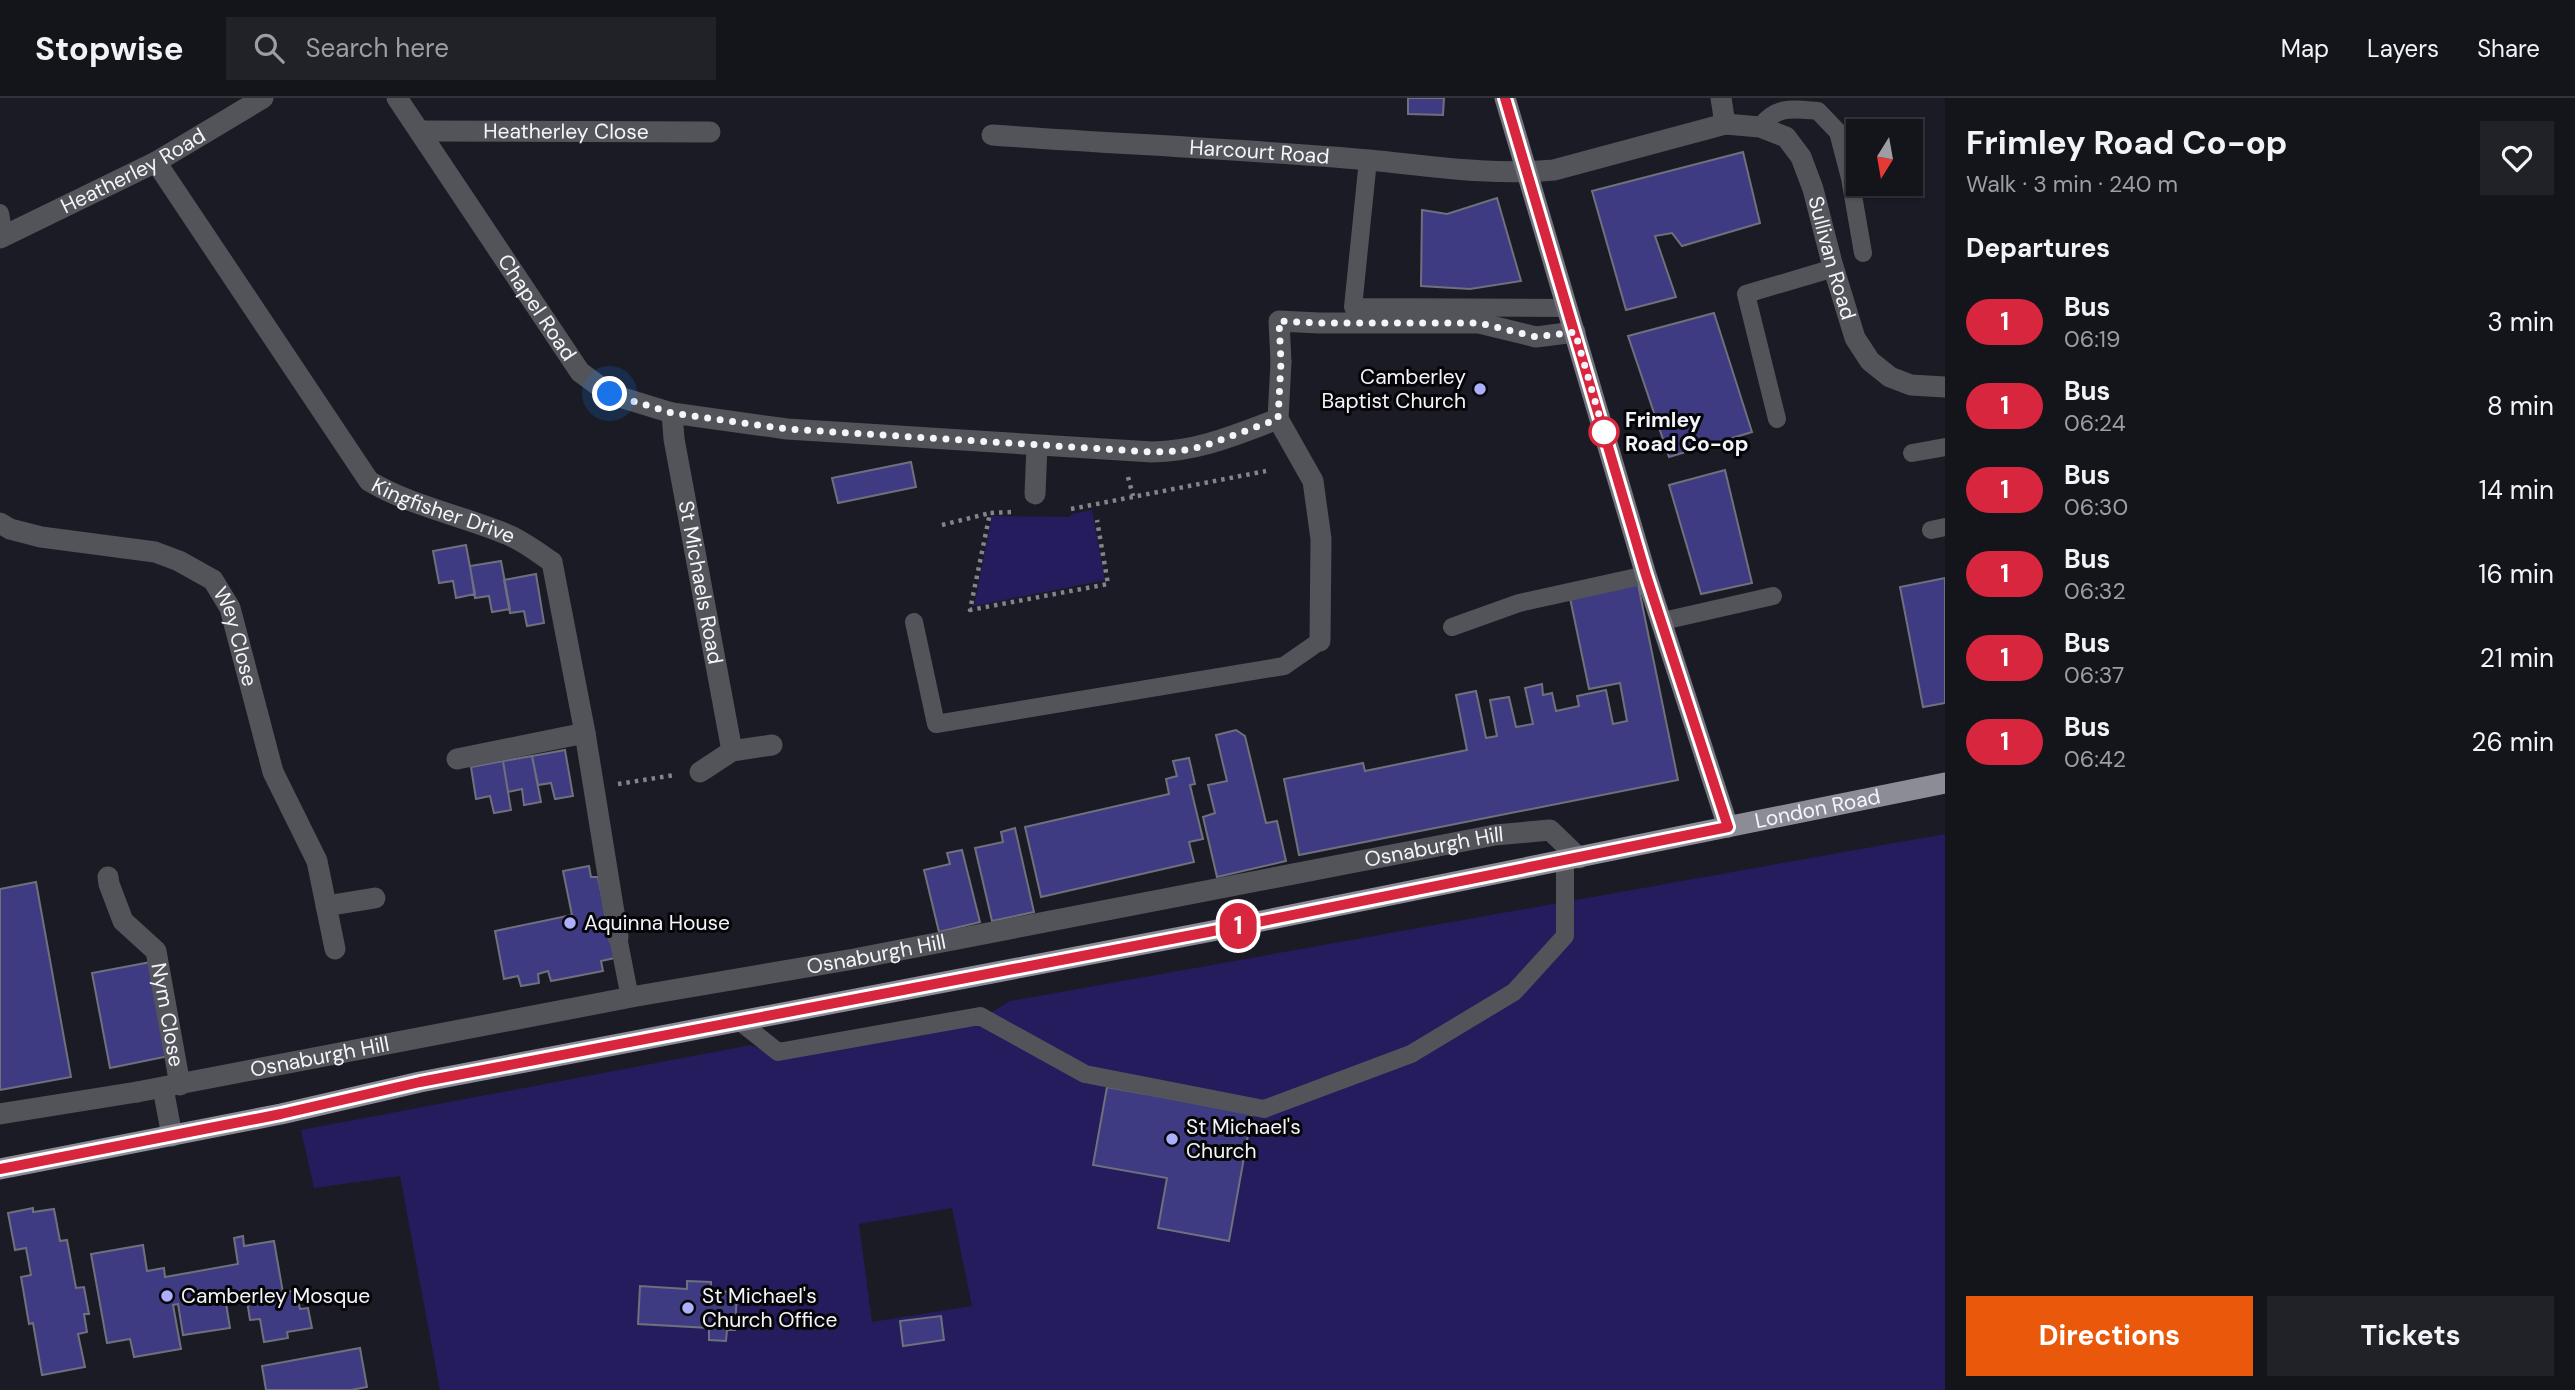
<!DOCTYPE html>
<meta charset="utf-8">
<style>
:root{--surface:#14141b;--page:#212128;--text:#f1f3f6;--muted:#9d9ea3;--line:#33333a;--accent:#ea580c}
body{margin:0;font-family:"DM Sans",sans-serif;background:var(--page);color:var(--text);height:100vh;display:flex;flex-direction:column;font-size:26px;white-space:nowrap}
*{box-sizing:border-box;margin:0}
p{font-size:23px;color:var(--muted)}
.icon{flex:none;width:38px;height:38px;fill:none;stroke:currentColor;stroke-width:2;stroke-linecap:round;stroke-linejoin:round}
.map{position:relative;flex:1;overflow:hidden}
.panel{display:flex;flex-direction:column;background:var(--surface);width:630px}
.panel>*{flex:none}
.badge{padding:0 14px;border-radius:23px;font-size:24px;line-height:46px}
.needle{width:46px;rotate:191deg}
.tools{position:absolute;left:1846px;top:21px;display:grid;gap:14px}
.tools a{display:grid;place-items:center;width:77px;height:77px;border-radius:0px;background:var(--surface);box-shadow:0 2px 5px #0004,0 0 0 2px var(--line);font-size:35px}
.you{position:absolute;width:35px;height:35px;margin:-18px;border:5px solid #fff;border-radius:50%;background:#1a73e8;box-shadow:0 0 0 10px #1a73e833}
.map>.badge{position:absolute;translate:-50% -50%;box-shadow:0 0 0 4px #fff}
h2{padding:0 21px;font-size:26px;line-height:63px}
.round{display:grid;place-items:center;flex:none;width:74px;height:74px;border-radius:0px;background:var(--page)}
.summary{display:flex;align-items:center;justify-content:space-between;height:119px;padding:0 21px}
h1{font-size:33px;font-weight:700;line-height:52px}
.action{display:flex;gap:14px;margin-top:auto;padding:14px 21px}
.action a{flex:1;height:80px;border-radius:0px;background:var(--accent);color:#fff;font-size:28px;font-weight:700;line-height:80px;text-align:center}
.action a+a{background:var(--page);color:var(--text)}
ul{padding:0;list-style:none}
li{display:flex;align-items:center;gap:21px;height:84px;padding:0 21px}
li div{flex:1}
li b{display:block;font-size:26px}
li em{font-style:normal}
li .badge{min-width:77px;font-weight:700;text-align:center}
header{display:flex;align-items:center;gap:42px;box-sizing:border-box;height:98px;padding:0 35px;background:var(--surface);border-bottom:2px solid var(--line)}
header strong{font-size:33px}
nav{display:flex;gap:38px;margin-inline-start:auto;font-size:24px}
.search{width:490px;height:63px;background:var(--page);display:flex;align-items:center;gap:18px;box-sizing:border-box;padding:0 24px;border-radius:0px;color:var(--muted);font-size:26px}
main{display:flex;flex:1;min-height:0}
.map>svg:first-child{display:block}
.green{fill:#241c5d;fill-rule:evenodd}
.building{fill:#3f3b83;stroke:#6f707c;stroke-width:2}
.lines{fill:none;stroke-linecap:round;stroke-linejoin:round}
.path{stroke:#83848c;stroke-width:4.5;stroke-dasharray:3.5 5;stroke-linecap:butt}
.service{stroke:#535459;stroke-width:18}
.pedestrian{stroke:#535459;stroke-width:21}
.minor{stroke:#535459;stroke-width:21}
.secondary{stroke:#73747c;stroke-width:21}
.primary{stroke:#8c8c97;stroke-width:21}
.line-casing{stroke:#fff;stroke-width:16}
.line{stroke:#d7263d;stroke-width:10}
.walk{stroke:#f4f4fb;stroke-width:7;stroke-dasharray:0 12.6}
.poi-dot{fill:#acaffb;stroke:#060609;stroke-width:2.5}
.stop-dot{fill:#fff;stroke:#d7263d;stroke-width:3.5}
.labels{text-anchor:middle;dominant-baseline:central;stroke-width:6;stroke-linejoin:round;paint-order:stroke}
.street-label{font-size:21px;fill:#f4f4fb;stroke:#060609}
.poi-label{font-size:21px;fill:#f4f4fb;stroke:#060609;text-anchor:start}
.stop-label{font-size:21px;font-weight:bold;fill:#f4f4fb;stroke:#060609;text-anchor:start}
</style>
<header>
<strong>Stopwise</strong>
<div class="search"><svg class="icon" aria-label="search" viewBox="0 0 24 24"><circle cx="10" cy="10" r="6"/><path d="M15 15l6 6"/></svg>Search here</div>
<nav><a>Map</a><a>Layers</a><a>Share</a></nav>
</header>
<main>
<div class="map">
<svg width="1945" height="1292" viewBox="0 0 1945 1292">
<rect width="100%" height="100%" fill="#1a1b24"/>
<path class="green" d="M1092 412 1105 482 974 508 992 418 1069 419 1072 416Z
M1945 736V1292H440L400 1078 314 1090 301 1032 751 947 779 960 974 925 1010 903ZM952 1110 972 1208 872 1224 859 1126Z"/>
<path class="building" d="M1408 0H1444L1443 17 1408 16Z
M1743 54 1760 125 1682 148 1672 135 1655 138 1676 199 1626 212 1592 93Z
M1497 100 1521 183 1470 191 1421 188 1422 112 1447 116Z
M1714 215 1752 334 1669 359 1628 238Z
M911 364 916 389 838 405 832 380Z
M1725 372 1752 485 1701 496 1669 387Z
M466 447 475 496 456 500 453 483 439 485 433 453Z
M501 463 510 511 492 514 489 498 475 500 470 468Z
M536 476 544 525 527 528 524 513 510 515 504 482Z
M1945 480V605L1923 609 1900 489Z
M1638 486 1678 682 1299 757 1284 681 1363 665 1365 673 1467 652 1456 597 1476 593 1486 640 1497 638 1490 602 1509 599 1516 629 1533 626 1525 590 1542 586 1543 597 1552 595 1556 613 1579 608 1577 598 1606 592 1613 626 1627 623 1620 585 1589 591 1570 500Z
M1236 632 1245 638 1266 725 1277 723 1286 763 1217 779 1203 719 1215 715 1208 687 1227 683 1216 637Z
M565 652 573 698 555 701 551 685 538 687 532 658Z
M532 658 541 704 524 707 522 691 508 694 503 663Z
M1189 660 1195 686 1190 687 1203 741 1189 744 1194 764 1041 799 1025 729 1169 696 1166 681 1177 678 1173 663Z
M503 663 511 712 494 715 490 698 476 701 471 669Z
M1015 730 1034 814 992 823 975 750 1003 744 1001 734Z
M962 752 980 824 939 834 924 772 950 766 947 755Z
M589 768 591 779H598L615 860 601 863 603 873 551 883 548 873 538 876 539 885 521 888 518 878 504 881 495 833 572 817 563 773Z
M36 784 71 979 0 992V791Z
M151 864 169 958 110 970 92 875Z
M1107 989 1252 1015 1229 1143 1158 1130 1167 1080 1093 1067Z
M33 1110V1114L54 1111 60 1143 67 1142 76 1190 84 1189 89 1216H84L87 1234 78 1236 85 1269 42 1277 33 1225 29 1226 21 1179 31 1177 26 1150 15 1152 8 1115Z
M243 1138 244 1148 274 1143 283 1195 296 1192 300 1211 308 1210 312 1230 287 1234 288 1240 264 1244 260 1221 250 1222 246 1196 225 1199 230 1230 183 1237 178 1206 173 1207 181 1251 134 1259 130 1241 107 1245 91 1156 143 1147 147 1173 164 1170 165 1179 238 1166 234 1140Z
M687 1183 711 1184V1193L737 1194 735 1232H727L726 1243 709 1242V1230L638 1226 640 1188 687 1191Z
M941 1218 944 1242 903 1248 900 1223Z
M360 1250 367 1289 351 1292H266L262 1268Z"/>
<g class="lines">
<path class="path" d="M1128 379 1133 398
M1071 411 1266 373
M1011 414 990 415 970 512 1108 486 1097 422
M942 427 990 415
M618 686 675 677"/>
<path class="service" d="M1760 29C1777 7 1793 11 1818 13L1838 34 1850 80 1863 155
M1368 62 1353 209 1567 210
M0 115 4 138
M1777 321 1746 196 1834 170
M1912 355 1945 349
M1931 432 1945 429
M1663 523 1773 498
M914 524 936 626 1284 568 1320 543
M1452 529 1519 505 1646 477
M618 839 630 900
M739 923 778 954 980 918 1085 976 1264 1011 1411 956 1514 894 1565 838V762"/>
<path class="pedestrian" d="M1281 264 1279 223 1319 225H1479L1536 239 1575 234
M0 1016 137 994"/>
<g class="minor">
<path id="s1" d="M397 0 580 274 610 296 672 315 787 331 1152 354C1199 353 1235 337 1278 321"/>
<path d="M1721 0 1725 26"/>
<path id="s2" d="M421 33 710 34"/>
<path id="s3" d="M992 37C1117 46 1243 51 1369 62 1431 68 1492 78 1554 72L1725 26 1760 29 1786 39 1801 59 1813 91 1832 165 1855 240 1870 263 1890 279 1911 287 1945 289"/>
<path id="s4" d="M156 64 369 383C411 408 460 417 506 436 522 442 537 454 552 464L585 635 618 839"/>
<path id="s5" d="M0 140 156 64 263 0"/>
<path d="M1281 264 1278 321 1313 383 1321 441 1320 543"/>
<path id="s6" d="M672 315 674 341 732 653"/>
<path d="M1035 396 1037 348"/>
<path id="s7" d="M0 425 10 431 41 439 155 454 179 463 213 482 230 510 273 674 317 763 335 851"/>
<path d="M457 661 585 635"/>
<path d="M700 674 732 653 772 647"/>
<path id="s8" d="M108 779 109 786 123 823 156 853 180 987"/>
<path d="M326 808 375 800"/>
<path d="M163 990 172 1038"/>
<path id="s9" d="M137 994 637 898 854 861 1495 737 1550 732 1579 760"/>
</g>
<path class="secondary" d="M1505 0 1646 477 1728 729"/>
<path class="primary" id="s10" d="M0 1071 281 1016 420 984 1207 834 1945 685"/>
</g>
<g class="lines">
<defs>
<path id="line" d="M0 1071 281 1016 420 984 1208 834 1728 729 1646 477 1505 0"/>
</defs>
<use href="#line" class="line-casing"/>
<use href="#line" class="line"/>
<path class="walk" d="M610 296 672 315 787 331 1152 354 1180 353 1204 348 1278 321 1281 264 1279 223 1319 225H1479L1536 239 1575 234 1604 334"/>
</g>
<g class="poi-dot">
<circle cx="1480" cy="291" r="7"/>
<circle cx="570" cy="825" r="7"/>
<circle cx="1172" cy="1041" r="7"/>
<circle cx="167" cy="1198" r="7"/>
<circle cx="688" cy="1210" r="7"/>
</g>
<circle class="stop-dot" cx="1604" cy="334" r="14"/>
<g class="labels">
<g class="street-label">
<text stroke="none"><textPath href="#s2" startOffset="145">Heatherley Close</textPath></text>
<text stroke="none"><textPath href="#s3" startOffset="268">Harcourt Road</textPath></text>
<text stroke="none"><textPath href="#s5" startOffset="149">Heatherley Road</textPath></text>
<text stroke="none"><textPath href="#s3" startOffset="934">Sullivan Road</textPath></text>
<text stroke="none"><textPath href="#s1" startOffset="252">Chapel Road</textPath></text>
<text stroke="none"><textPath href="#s4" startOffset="464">Kingfisher Drive</textPath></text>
<text stroke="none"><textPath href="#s6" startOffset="172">St Michaels Road</textPath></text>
<text stroke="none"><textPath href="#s7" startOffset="285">Wey Close</textPath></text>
<text stroke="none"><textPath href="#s10" startOffset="1853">London Road</textPath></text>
<text stroke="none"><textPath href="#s9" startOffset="1320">Osnaburgh Hill</textPath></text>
<text stroke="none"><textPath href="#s9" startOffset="752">Osnaburgh Hill</textPath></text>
<text stroke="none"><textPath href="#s8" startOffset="156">Nym Close</textPath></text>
<text stroke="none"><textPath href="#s9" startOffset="186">Osnaburgh Hill</textPath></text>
</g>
<g class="poi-label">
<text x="1466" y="279" text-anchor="end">Camberley<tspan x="1466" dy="24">Baptist Church</tspan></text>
<text x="584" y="825">Aquinna House</text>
<text x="1186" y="1029">St Michael's<tspan x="1186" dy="24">Church</tspan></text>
<text x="181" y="1198">Camberley Mosque</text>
<text x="702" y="1198">St Michael's<tspan x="702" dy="24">Church Office</tspan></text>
</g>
<g class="stop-label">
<text x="1625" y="322">Frimley<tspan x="1625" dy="24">Road Co-op</tspan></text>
</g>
</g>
</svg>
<div class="tools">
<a><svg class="needle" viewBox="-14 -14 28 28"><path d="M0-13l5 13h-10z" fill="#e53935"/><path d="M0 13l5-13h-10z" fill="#9d9ea3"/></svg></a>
</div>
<div class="you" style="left:610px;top:296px"></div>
<b class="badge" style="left:1238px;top:828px;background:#d7263d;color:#fff">1</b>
</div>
<section class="panel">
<div class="summary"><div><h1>Frimley Road Co-op</h1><p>Walk · 3 min · 240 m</p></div><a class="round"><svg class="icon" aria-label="heart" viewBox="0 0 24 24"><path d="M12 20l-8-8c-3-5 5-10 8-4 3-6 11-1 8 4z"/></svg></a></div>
<h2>Departures</h2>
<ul>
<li><span class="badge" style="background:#d7263d;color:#fff">1</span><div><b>Bus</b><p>06:19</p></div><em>3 min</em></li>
<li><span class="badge" style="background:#d7263d;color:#fff">1</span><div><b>Bus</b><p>06:24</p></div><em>8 min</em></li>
<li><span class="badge" style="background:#d7263d;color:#fff">1</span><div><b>Bus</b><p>06:30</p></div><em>14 min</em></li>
<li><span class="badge" style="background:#d7263d;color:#fff">1</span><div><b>Bus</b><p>06:32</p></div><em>16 min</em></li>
<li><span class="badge" style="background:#d7263d;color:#fff">1</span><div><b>Bus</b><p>06:37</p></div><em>21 min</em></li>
<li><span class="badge" style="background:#d7263d;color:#fff">1</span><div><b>Bus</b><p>06:42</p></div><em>26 min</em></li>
</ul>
<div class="action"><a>Directions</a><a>Tickets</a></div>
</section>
</main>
